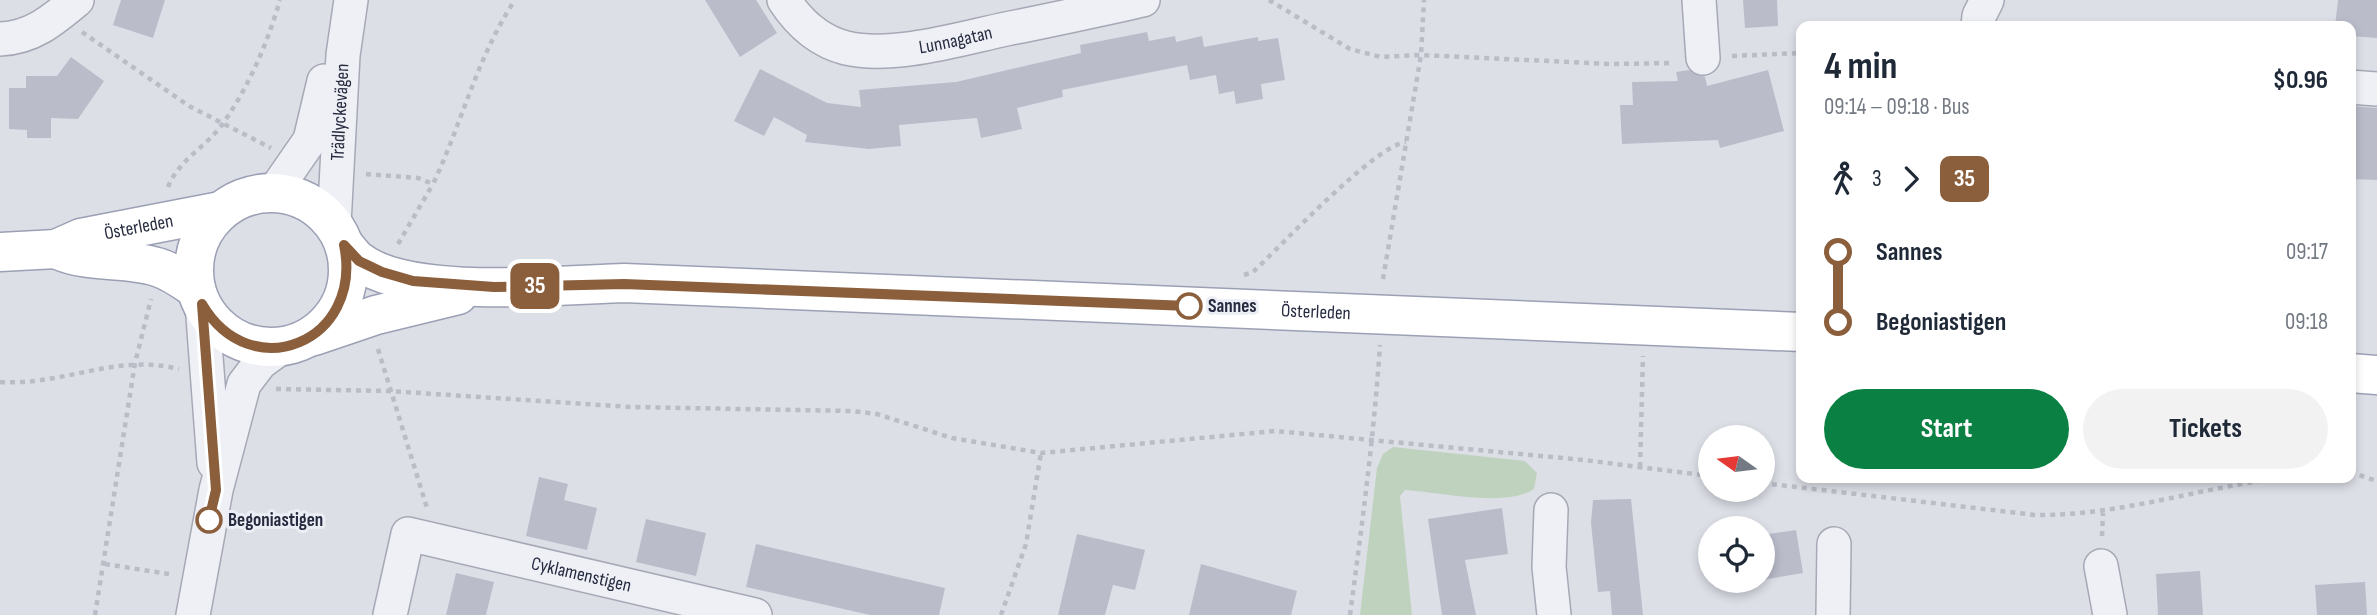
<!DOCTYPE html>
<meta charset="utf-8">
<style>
:root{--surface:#fff;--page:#f2f2f3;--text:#1f2937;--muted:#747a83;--accent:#0b8043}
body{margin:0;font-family:"Sofia Sans Condensed",sans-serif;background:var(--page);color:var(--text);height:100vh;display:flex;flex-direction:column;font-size:26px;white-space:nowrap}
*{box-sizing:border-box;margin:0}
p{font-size:23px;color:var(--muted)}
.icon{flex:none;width:38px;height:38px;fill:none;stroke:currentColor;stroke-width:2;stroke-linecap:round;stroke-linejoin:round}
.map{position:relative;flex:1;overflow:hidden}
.drawer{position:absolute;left:1796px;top:21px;width:560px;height:462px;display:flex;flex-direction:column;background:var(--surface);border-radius:14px;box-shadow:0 4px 10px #0003}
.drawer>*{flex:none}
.badge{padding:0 14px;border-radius:10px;font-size:24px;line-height:46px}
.needle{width:46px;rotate:284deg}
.buttons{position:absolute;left:1698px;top:425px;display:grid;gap:14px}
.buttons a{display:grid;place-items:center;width:77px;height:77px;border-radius:50%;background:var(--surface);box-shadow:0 4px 10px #0003;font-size:35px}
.map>.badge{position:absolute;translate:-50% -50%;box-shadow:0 0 0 4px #fff}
.legs{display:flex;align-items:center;gap:10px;height:77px;padding:0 28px;font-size:23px}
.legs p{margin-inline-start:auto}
.head{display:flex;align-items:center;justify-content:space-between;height:119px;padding:0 28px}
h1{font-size:38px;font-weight:700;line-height:52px}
.primary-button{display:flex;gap:14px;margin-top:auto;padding:14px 28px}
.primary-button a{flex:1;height:80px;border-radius:42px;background:var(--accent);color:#fff;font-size:28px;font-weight:700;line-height:80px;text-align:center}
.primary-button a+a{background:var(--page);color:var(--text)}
ul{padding:0 28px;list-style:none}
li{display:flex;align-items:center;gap:24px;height:70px;font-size:26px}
li i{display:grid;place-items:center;width:10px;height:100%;margin:0 9px;background:currentColor}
li i::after{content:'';width:18px;height:18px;margin:-9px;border:5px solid;border-radius:50%;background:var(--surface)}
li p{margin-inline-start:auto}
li:first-child i{background:linear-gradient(#0000 50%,currentColor 0)}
li:last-child i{background:linear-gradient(currentColor 50%,#0000 0)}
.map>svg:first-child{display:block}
.green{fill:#bed2bd}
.building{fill:#babcca}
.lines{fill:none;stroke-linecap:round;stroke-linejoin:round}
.minor-casing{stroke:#a6a9b5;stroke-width:36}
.major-casing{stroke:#9ba0b4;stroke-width:41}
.path{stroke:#babdc6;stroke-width:4.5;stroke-dasharray:5 5;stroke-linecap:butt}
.minor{stroke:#eff0f6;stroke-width:33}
.major{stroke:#fff;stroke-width:38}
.line-1-casing{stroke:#fff;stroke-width:16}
.line-1{stroke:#8b5e3c;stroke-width:10}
.stop-1-dot{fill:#fff;stroke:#8b5e3c;stroke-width:3.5}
.labels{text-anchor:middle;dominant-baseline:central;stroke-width:6;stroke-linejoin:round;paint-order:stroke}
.street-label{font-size:19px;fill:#252a3f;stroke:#eceef5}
.stop-label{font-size:19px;font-weight:bold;fill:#252a3f;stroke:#eceef5;text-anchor:start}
</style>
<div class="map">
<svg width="2377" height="615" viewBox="0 0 2377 615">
<rect width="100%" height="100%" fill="#dddfe7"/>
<path class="green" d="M1393 447 1525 461 1537 473 1534 489C1505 508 1440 492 1405 490L1400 496 1412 615H1360L1377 468 1383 454Z"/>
<path class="building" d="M121 0H165L153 38 113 25Z
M705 0H756L777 33 740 57Z
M1743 0H1777L1778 26 1745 28Z
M2338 0H2377V38L2350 36V26H2335Z
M1147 32 1149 41 1175 36 1176 42 1202 36 1204 47 1258 37V41L1278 38 1285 80 1261 84 1263 99 1236 104 1234 91 1219 94 1216 75 1190 80 1187 65 1062 90 1063 97 1017 108 1022 129 981 138 977 118 899 125 901 146 869 149 805 142 807 135 774 117 764 136 734 121 760 69 827 103 861 107 859 90 956 82 1081 53 1080 45Z
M71 57 104 81 78 119 51 118V138H27V130L9 129V88H26V76H57Z
M1689 70 1705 77 1707 86 1768 70 1784 131 1720 148 1718 140 1622 144 1620 105H1633L1632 82 1678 81 1676 72Z
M2350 106 2377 108V180L2351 179 2354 146H2350Z
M539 477 568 484 564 500 597 508 587 550 526 536Z
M1631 499 1643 615H1612L1610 591 1598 592 1591 523 1593 500Z
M1502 508 1508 554 1465 560 1476 615H1442L1428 519Z
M646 519 706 533 696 576 636 562Z
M1796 530 1803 573 1762 580V535Z
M1077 534 1145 550 1135 590 1113 585 1105 615H1058Z
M756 544 945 588 939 615H870L746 587Z
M1201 564 1297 591 1291 615H1189Z
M2200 571 2203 615H2158L2156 574Z
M456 573 494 582 486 615H446Z
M2365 582 2367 615H2317L2315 585Z"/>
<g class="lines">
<defs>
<g id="minor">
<path id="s1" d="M784 0C799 23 818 41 846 48 893 59 959 39 1006 29 1052 20 1097 10 1143 0"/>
<path d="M1699 0 1703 58"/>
<path d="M1978 26 1979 16 1987 0"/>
<path d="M0 39C32 38 53 20 77 0"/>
<path d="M2350 87 2377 89"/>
<path d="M274 192 310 140 324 81"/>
<path id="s2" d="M334 224 343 55 351 0"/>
<path d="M202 304 214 463"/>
<path d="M1551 510 1549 567 1554 615"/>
<path d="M2101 566 2110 615"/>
<path d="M193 615 216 490 244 384 260 363 282 347"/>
<path id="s3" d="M390 615 408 534 755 615"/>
<path d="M1833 615 1834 544"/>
</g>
<g id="major">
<circle cx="271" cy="270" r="77"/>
<path id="s4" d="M344 245C349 250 353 257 359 261 409 300 560 285 624 283L1801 332"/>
<path d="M58 250C90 264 124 257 157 267 171 271 184 281 196 289"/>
<path id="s5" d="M0 252 56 249 81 238 221 211"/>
<path d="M314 336 376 315 458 295"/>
<path d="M2350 373 2377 375"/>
</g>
</defs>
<use href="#minor" class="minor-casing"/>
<use href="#major" class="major-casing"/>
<path class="path" d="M1269 0 1350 49 1381 57 1421 55 1611 64 1674 63
M82 32 189 106 271 148
M1732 56 1801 53
M366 174 418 178 433 184C462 123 477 57 515 0
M168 187C179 159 208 146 224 122 250 84 267 44 280 0
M398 244 433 184
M1244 275 1253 272C1282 245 1374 146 1406 142
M1383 279 1421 55 1424 0
M378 349 427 508
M0 382C64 386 115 353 179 369
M276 389 389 391 631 407 852 411 877 414 952 438 1041 453 1275 431 1584 460 1710 476
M1640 467 1643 356
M2350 472 2377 481
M1762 483 2035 515C2119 516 2198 488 2281 478
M2102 536 2103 513
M105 564 169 574
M95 615 135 363 151 299
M1001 615 1026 544 1041 453
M1350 615C1362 525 1374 435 1380 345"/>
<use href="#minor" class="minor"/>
<use href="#major" class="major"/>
</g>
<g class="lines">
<defs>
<path id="line-1" d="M209 520 216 490 202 304C251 388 364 342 344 245L359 261 382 272 413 281 494 287 624 284 1189 306"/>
</defs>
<use href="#line-1" class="line-1-casing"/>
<use href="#line-1" class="line-1"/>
</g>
<g class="stop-1-dot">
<circle cx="1189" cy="306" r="12"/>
<circle cx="209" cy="520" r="12"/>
</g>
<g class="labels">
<g class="street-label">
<text stroke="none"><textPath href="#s1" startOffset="191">Lunnagatan</textPath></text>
<text stroke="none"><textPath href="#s2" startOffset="112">Trädlyckevägen</textPath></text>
<text stroke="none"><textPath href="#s5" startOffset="142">Österleden</textPath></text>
<text stroke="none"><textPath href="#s4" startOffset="984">Österleden</textPath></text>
<text stroke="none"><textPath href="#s3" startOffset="261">Cyklamenstigen</textPath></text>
</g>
<g class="stop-label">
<text x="1208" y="306">Sannes</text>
<text x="228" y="520">Begoniastigen</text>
</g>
</g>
</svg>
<div class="buttons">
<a><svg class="needle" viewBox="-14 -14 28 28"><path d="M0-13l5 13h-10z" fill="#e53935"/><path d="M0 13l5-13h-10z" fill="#747a83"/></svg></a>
<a><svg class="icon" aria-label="locate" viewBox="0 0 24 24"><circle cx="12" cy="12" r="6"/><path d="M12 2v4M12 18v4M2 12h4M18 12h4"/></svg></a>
</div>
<b class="badge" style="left:535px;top:286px;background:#8b5e3c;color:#fff">35</b>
<section class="drawer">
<div class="head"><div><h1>4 min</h1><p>09:14 – 09:18 · Bus</p></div><b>$0.96</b></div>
<div class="legs"><svg class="icon" aria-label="walk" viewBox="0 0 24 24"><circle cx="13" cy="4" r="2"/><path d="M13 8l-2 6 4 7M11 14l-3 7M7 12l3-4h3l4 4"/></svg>3<svg class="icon" aria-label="forward" viewBox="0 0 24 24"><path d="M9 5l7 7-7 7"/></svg><b class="badge" style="background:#8b5e3c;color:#fff">35</b></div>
<ul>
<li><i style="color:#8b5e3c"></i><b>Sannes</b><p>09:17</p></li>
<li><i style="color:#8b5e3c"></i><b>Begoniastigen</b><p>09:18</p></li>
</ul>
<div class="primary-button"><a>Start</a><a>Tickets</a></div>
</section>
</div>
